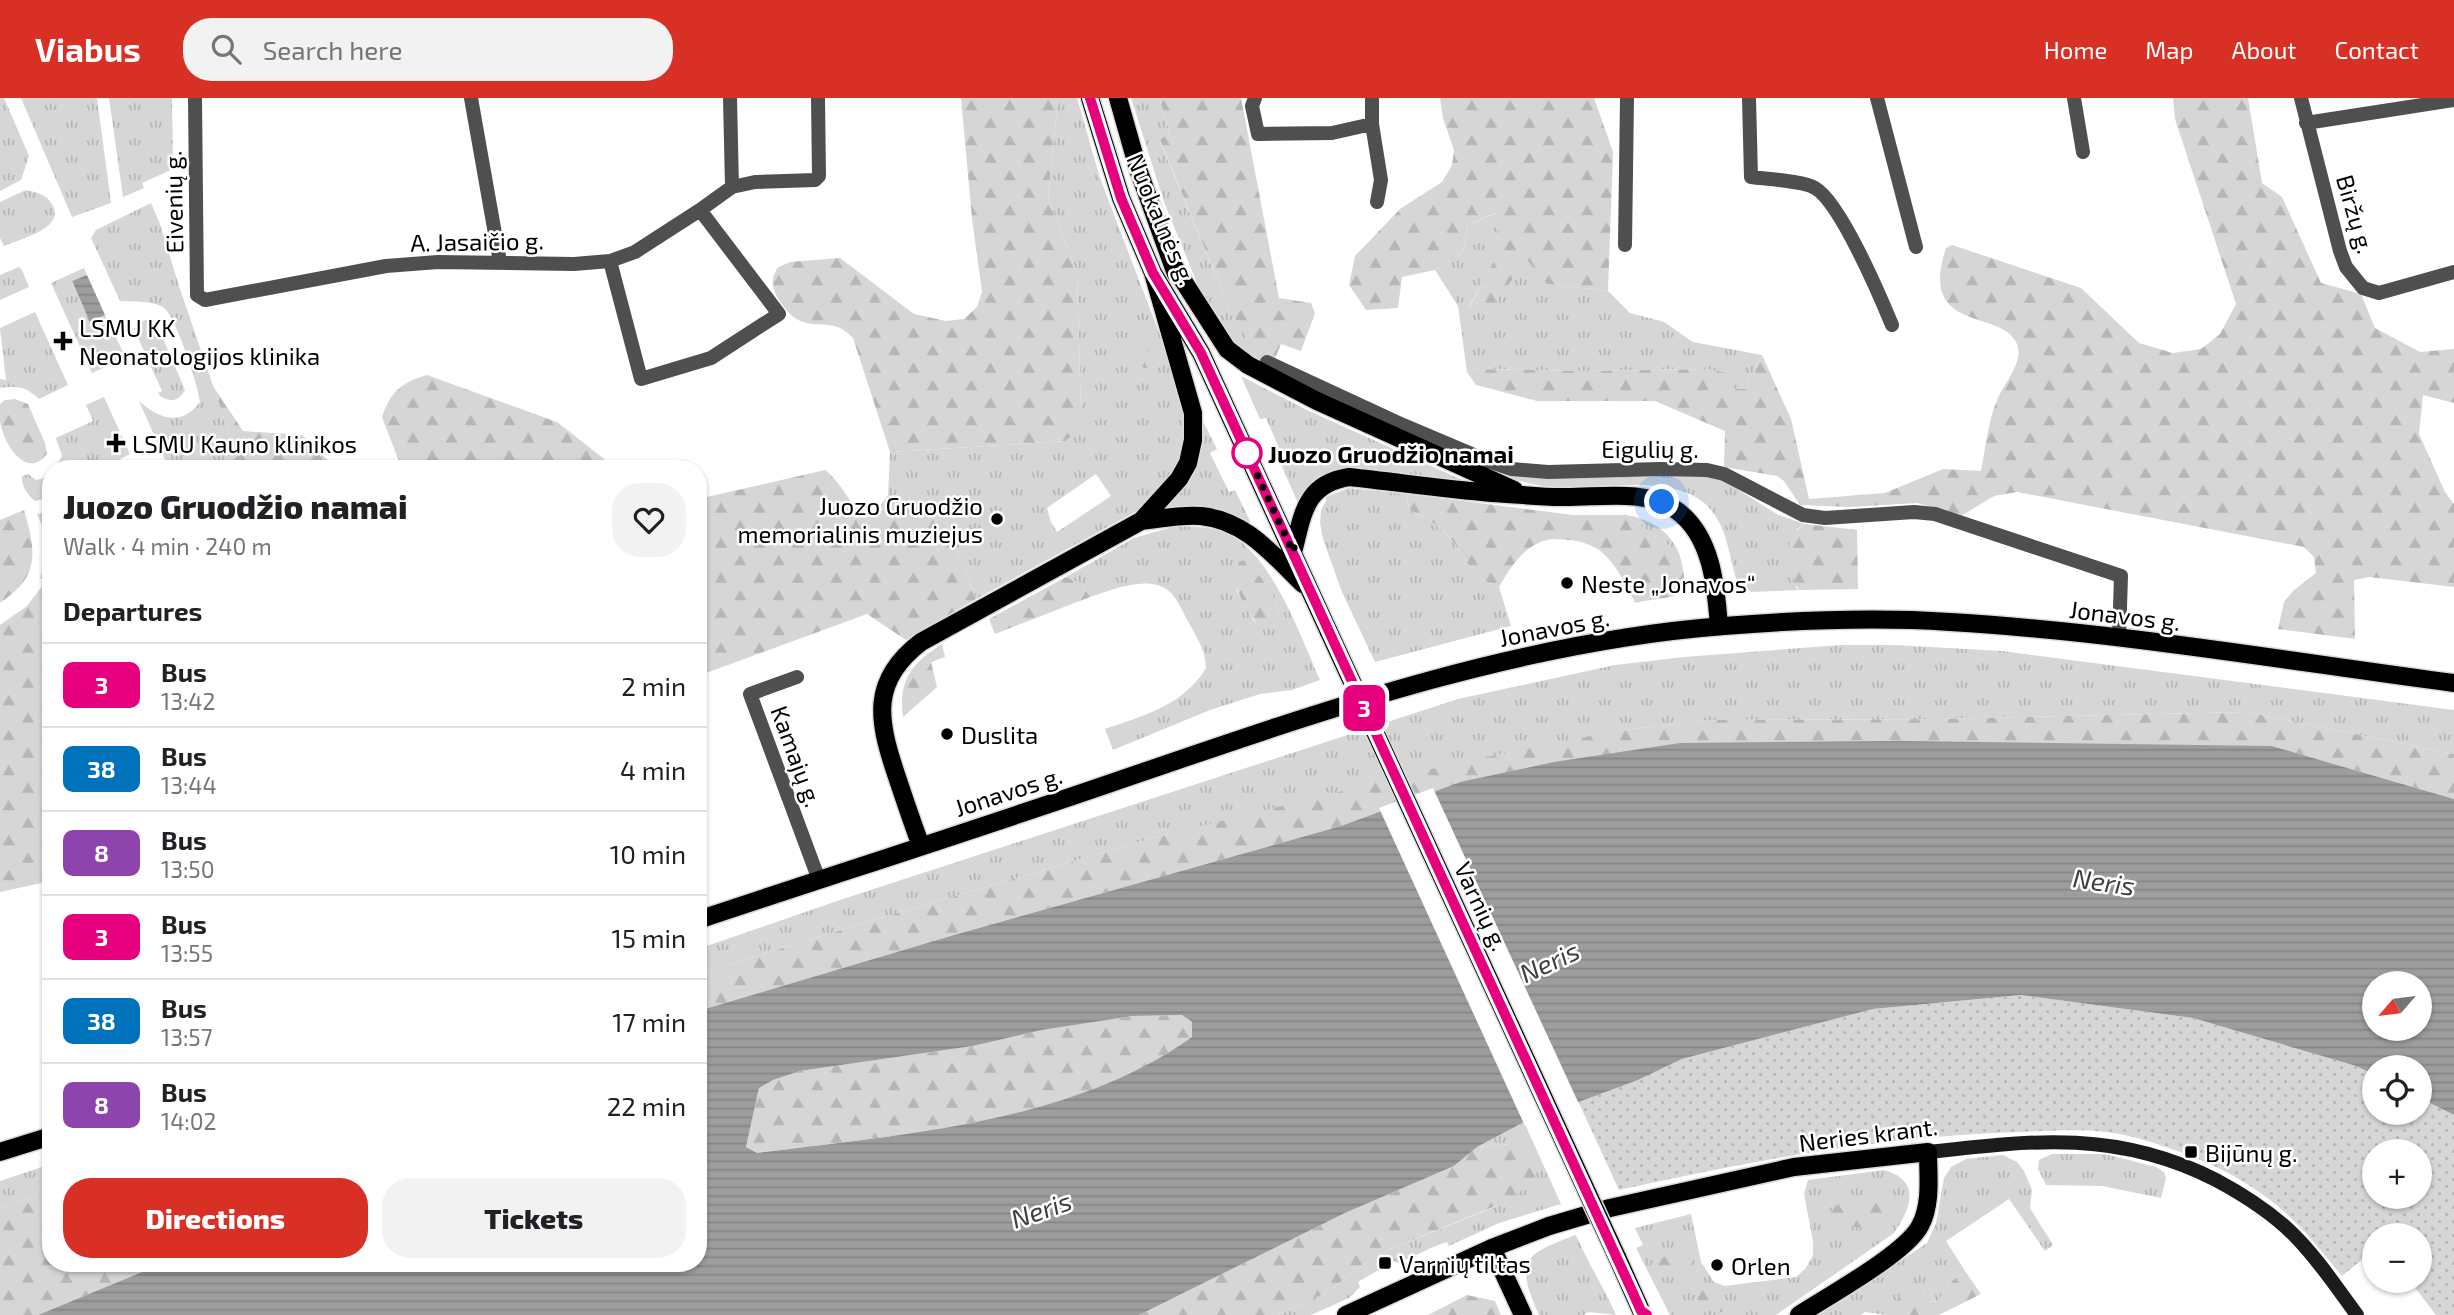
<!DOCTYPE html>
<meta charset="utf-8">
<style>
:root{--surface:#fff;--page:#f2f2f2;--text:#202124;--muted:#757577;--line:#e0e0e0;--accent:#d93025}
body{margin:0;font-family:"Exo 2",sans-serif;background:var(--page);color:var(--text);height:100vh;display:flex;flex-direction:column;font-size:26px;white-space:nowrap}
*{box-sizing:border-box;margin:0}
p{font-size:23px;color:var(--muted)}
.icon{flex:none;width:38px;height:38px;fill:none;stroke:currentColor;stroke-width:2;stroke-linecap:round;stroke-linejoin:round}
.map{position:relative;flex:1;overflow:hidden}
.drawer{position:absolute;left:42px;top:362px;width:665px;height:812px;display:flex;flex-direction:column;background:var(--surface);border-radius:28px;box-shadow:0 2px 5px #0004}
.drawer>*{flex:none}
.badge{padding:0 14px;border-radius:10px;font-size:24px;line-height:46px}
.needle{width:46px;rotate:242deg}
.tools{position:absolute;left:2362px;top:873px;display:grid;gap:14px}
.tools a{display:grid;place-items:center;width:70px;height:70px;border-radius:50%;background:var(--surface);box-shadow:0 2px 5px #0004;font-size:35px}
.you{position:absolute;width:35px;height:35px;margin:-18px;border:5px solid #fff;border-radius:50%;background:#1a73e8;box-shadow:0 0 0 10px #1a73e833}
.map>.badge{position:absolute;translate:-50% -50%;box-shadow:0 0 0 4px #fff}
h2{padding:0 21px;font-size:26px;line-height:63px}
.round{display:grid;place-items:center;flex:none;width:74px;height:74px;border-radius:28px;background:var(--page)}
.overview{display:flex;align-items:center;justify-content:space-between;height:119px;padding:0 21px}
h1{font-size:33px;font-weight:800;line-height:52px}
.button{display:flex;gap:14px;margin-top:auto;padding:14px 21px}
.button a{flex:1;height:80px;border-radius:28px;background:var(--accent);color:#fff;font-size:28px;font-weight:800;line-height:80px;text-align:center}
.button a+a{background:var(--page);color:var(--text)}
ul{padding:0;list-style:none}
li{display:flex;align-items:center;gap:21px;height:84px;padding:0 21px;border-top:2px solid var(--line)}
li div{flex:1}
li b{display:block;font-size:26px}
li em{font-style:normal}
li .badge{min-width:77px;font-weight:700;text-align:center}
header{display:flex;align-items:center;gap:42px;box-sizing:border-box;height:98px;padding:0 35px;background:var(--accent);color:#fff}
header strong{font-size:33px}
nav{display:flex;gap:38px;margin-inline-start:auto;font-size:24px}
.search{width:490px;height:63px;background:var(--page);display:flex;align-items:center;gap:18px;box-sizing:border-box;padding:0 24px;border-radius:28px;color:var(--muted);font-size:26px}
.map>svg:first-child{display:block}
.grass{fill:url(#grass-tufts);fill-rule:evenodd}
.forest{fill:url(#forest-firs)}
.park{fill:url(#park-dots);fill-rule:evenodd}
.water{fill:url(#water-rules);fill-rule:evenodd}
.pier{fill:#fff}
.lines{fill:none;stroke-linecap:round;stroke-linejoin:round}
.primary-casing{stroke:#dbdbdb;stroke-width:21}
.street{stroke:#4f4f4f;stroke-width:14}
.secondary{stroke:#1c1c1c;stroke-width:14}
.primary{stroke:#000;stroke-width:18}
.primary-bridge-casing{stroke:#dbdbdb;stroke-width:21;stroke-linecap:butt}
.primary-bridge{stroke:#000;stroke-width:18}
.line-casing{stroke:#fff;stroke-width:16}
.line{stroke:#e6007e;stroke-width:10}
.walk{stroke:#000;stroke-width:7;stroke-dasharray:0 12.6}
.poi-dot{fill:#000;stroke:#fff;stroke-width:2.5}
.stop-dot{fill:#fff;stroke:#e6007e;stroke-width:3.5}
.labels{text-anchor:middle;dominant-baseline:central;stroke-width:5;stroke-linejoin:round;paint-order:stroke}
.street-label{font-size:24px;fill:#000;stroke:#fff}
.poi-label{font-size:24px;fill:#000;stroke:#fff;text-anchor:start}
.stop-label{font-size:24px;font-weight:bold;fill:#000;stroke:#fff;text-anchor:start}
.water-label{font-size:26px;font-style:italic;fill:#3e3e3e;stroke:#fff}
</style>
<header>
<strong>Viabus</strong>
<div class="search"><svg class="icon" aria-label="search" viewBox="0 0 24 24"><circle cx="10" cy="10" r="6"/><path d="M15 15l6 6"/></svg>Search here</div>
<nav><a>Home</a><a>Map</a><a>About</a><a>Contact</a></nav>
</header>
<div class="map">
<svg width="2454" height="1217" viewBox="0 0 2454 1217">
<defs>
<pattern id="grass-tufts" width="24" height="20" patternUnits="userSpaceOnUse" patternTransform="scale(1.75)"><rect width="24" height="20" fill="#d6d6d6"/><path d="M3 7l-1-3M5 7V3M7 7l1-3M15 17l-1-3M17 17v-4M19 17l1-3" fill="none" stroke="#b6b6b6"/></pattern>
<pattern id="forest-firs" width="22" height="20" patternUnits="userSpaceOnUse" patternTransform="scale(1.75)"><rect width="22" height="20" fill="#d6d6d6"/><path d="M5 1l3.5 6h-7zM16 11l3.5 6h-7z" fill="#b6b6b6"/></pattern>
<pattern id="park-dots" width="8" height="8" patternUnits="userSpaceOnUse" patternTransform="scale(1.75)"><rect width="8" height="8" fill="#d6d6d6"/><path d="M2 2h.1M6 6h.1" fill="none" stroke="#b6b6b6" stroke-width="1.8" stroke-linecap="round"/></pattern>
<pattern id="water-rules" width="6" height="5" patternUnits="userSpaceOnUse" patternTransform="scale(1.75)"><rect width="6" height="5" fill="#9d9d9d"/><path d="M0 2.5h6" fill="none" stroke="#858585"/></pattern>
</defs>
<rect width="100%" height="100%" fill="#fff"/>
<path class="grass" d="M0 0H4L29 58 21 82 0 93Z
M21 0H97L111 105 72 119Z
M109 0H172L173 71 142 85 144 90 123 99Z
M1058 0H1077L1100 80 1168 258 1188 319 1183 362 1169 384 1142 410 976 501 939 404 877 412 888 397 890 354 1065 343 1076 334 1081 315 1077 174 1048 100ZM1096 376 1111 398 1057 434 1051 424 1047 410Z
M1131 0H1159L1170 35 1160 43 1230 212 1274 263 1270 276 1231 245 1204 202 1164 104Z
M26 92C38 95 47 96 53 108 64 131 20 141 4 148L0 140V104Z
M151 105 160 126 179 188 237 358 234 360 235 371H169L139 303C159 321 181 329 200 304 199 289 175 217 164 210 153 202 134 204 120 203L91 140 96 132Z
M1497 115 1503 148 1469 209 1487 215 1527 161 1547 186 1608 193 1630 215 1664 224 1693 244 1762 257 1749 281 1747 291H1735L1709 271 1584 273 1479 271 1467 274 1458 208 1435 172 1463 154 1467 127Z
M19 169 22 172 29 189 0 202V177Z
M84 170 87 177 72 184 90 223 105 217 126 260 92 275 51 185Z
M35 214 68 287 39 301C25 288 18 288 0 290V281L6 282 0 230Z
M148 221 156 224 182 285 185 292C179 303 170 305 160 298L158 295 162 293 134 231 137 225Z
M1241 278 1307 312 1471 386 1329 377 1314 384 1298 405 1276 355 1280 352 1266 320 1260 321Z
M104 299 130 356 120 361 124 371H54L62 358 56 340 93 323 86 307Z
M1203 323 1217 351 1210 355 1229 394 1235 392 1251 425 1249 427 1218 412 1202 410 1157 415Z
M1482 366 1703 376 1723 382 1778 417 1805 426 1797 431 1796 490 1800 492 1751 494 1741 485 1738 486C1729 461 1729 434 1711 412 1679 372 1597 393 1552 389 1529 387 1506 379 1484 372Z
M51 374V399L35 403C28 397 21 388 22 378L28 376 36 382 44 380Z
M1348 390 1408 396 1407 403 1410 412C1425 419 1438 427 1450 440 1469 462 1468 478 1499 489L1511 528 1375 564 1342 494 1323 441 1320 425 1321 412 1326 403V399Z
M51 414V479L40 481C49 449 51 447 37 416Z
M1626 417C1650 421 1669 432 1679 455Z
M1176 428C1192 429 1208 428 1224 434 1271 452 1300 538 1320 582L1292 592 1260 596 1210 612 1113 652 1105 631C1143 618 1184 607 1206 570 1206 553 1197 540 1189 525 1183 515 1178 501 1169 493 1149 476 1111 492 1090 499L1082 486 1066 479 1134 440ZM1236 491 1271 494 1279 517 1274 529 1262 530 1253 522Z
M1841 547H1894L2002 553 2454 612V656L2246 614 1938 621 1711 622 1615 633 1160 738 890 817 741 863 698 880V851L840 802 1458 601 1615 567 1684 559Z
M1524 1024 1561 1106 1499 1125 1449 1148 1447 1144C1429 1149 1414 1160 1397 1165L1394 1163 1358 1184 1360 1189 1349 1200 1311 1217H1278L1328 1194 1370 1162 1388 1152 1497 1108 1510 1046 1477 1049Z
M2052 1056H2105L2156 1069 2164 1074 2166 1080 2161 1100 2102 1088 2046 1087 2038 1071 2039 1062Z
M2003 1057 2017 1064 2024 1073 2032 1092 2030 1110 2053 1147 2045 1153 2009 1101 1946 1143 1965 1173 1952 1183 1938 1203 1930 1204 1919 1184 1884 1214 1885 1217 1865 1214 1861 1217H1819L1927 1145 1936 1125 1944 1080 1951 1069 1966 1061Z
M51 1066V1092L0 1109V1083Z
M1884 1072C1922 1083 1911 1110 1894 1135L1776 1217H1670L1636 1150 1643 1147 1635 1130 1691 1116 1701 1164 1714 1184 1725 1188 1796 1179 1806 1170 1813 1157V1143L1804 1096 1808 1082Z
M1576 1137C1588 1165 1604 1190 1616 1217L1588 1214 1584 1217H1539C1515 1162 1522 1157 1576 1137Z"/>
<path class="forest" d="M961 0H1058L1048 100 1077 174 1081 316 1076 335 1065 343 890 354 853 240C835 221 824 230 803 224 789 220 770 194 773 181 773 177 776 174 777 170L790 164 840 160 914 216 946 223 964 221 977 209 982 194 972 120Z
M1159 0H1241L1279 200 1311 205 1315 215 1301 253 1281 246 1274 263 1259 253 1246 239 1230 212 1160 42 1170 35Z
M1440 0H1594L1613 54 1608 193 1547 186 1527 162 1487 215 1469 210 1502 148 1496 115 1467 127 1463 154 1435 172 1402 179 1398 210 1366 212 1349 187 1355 158 1400 111 1442 84 1452 67 1454 52 1443 20Z
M2173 0H2248L2262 85 2282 99 2321 185 2361 196 2375 230 2420 254 2454 251V305L2423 297 2419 336 2445 394 2454 406V489L2369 479 2354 482 2355 541 2278 531 2284 504 2293 493 2316 475 2314 459 2304 449 2017 394 1994 398 1961 418 1917 405 1850 409 1800 407 1784 383 1777 378 1724 369 1725 333 1655 303H1537L1476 287 1467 274 1479 271 1584 273 1709 271 1730 276 1735 291H1747L1749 281 1762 257 1791 321 1809 401 1885 395 1943 371 1981 373C1986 350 1988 321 1998 300 2005 284 2024 264 2017 246 2003 210 1917 237 1946 150L1952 147 2081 190 2139 245 2173 255 2201 251 2220 236 2236 206 2175 21Z
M1135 236C1144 244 1152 256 1151 269L1144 270C1134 263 1131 254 1126 244L1128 238Z
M427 277 557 324 617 371H402L382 319C391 293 401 285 427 277Z
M213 288 243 333 302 337 337 371H235L234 360 237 358Z
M15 301 28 306 45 345 47 356C26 383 3 345 0 323 0 318 0 311 0 306L5 302Z
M825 372C841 384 848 404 860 412 865 416 871 414 877 412L939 404 976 501 906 542 867 516 698 578V401Z
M1408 396 1573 417H1626L1679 455C1694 507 1677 495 1635 505 1627 488 1617 468 1603 455 1594 447 1581 443 1569 442 1562 442 1553 440 1547 442 1523 448 1510 470 1499 489 1468 478 1469 462 1450 440 1438 427 1425 419 1410 412L1407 403Z
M24 412C31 437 40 465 21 487 15 494 7 500 0 505V422Z
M1805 426 1857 432 1858 491 1800 492C1791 485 1787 454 1790 443 1793 435 1799 430 1805 426Z
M1248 462 1271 494 1279 517 1274 530 1262 531C1246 515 1237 495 1233 475L1240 463Z
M49 479H51V783L0 794V527L27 508Z
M1066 479 1082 486 1090 499 995 536 989 521Z
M942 546 945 559 931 564 937 589 903 619C898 582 912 565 942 546Z
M2246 614 2454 656V701L2272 648 1460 684 1341 728 954 837 698 913V880L741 863 890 817 1160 738 1456 665 1615 633 1711 622 1938 621Z
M1182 917 1192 924V939C1070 1026 901 1036 757 1055L746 1049 759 990 773 982 800 973 973 948 1042 932 1133 918Z
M1510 1046 1523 1050 1534 1066 1536 1080 1521 1093 1498 1107 1388 1152 1370 1162 1328 1194 1278 1217H1139L1345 1115 1454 1068 1477 1049Z
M51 1092V1166H157L142 1174 38 1217H0V1109Z
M1879 1097 1885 1098 1889 1102 1891 1117C1874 1133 1857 1132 1836 1123L1831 1113C1842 1099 1863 1100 1879 1097Z
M1684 1150 1694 1172C1674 1174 1670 1187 1654 1171L1653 1164Z
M1965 1173 1981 1196 1939 1217H1885L1884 1214 1915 1184H1919L1930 1204 1938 1203 1952 1183Z
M1696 1186 1709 1188 1722 1209V1214C1708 1216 1695 1202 1692 1189Z
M1467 1197 1495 1203 1501 1217H1428Z"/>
<path class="park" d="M2021 897 2193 920 2356 968 2375 977V1015H2420V1000L2454 1017V1217H2436L2410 1183H2420V1162L2426 1158 2420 1151V1138L2410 1137 2403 1128 2391 1137 2375 1138V1151L2342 1178C2326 1159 2311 1139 2293 1122 2272 1101 2242 1081 2214 1068 2187 1056 2158 1045 2129 1038 2093 1029 2055 1033 2018 1034 1882 1038 1751 1063 1619 1092L1578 1003 1638 982 1682 961 1873 911ZM2375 1054H2420V1099H2375Z"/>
<path class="water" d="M87 177 105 217 90 224 72 183Z
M1898 643 2272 648 2454 701V1017L2420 1000V970H2375V977L2356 968 2193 920 2021 897 1873 911 1682 961 1638 982 1524 1024 1477 1049 1454 1068 1345 1115 1139 1217H38L142 1174 157 1166H698V913L954 837 1341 728 1460 684 1554 664 1680 645ZM2375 886H2420V931H2375ZM1182 917 1192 924V939C1070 1026 901 1036 757 1055L746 1049 759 990 773 982 800 973 973 948 1042 932 1133 918Z"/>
<path class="pier" d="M1433 690 1579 1006 1525 1028 1379 710Z"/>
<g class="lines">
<defs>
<path id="primary" d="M1090 0 1121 100 1153 175 1201 255 1329 534
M1118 0 1139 74 1176 176
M1173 167 1227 251 1248 267 1317 303 1514 392
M1141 423C1160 421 1182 416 1201 418 1245 422 1273 457 1303 486
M1293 454C1303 417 1304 386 1349 379 1396 384 1444 391 1492 395 1515 396 1538 399 1561 399 1598 400 1644 390 1676 412 1712 437 1716 489 1719 528
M921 748C912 724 904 700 896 676 878 622 870 583 921 544L1141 423 1179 381 1188 365 1193 342V315L1153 175
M698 822C836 776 974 732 1111 685 1310 617 1513 544 1724 528 1799 522 1875 519 1950 524 2119 534 2287 563 2454 585
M0 1054 51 1038
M1492 1150 1523 1217
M1617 1159 1643 1217
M1346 1217 1492 1150 1549 1128 1610 1110 1794 1069 1928 1054C1928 1077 1932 1106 1920 1128 1905 1156 1828 1198 1799 1217"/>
</defs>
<use href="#primary" class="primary-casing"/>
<path class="street" d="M195 0 197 197 205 202 386 168 438 164 574 166 610 163 635 154 700 112 732 89 755 84 815 82 819 78 818 0
M471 0 500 164
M730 0 732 89
M1255 0 1252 8 1258 36 1332 35 1372 26
M1372 0V26L1381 82 1377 104
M1749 0 1751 79C1765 81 1805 83 1815 90 1840 104 1880 198 1892 227
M1877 0 1916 149
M2074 0 2083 54
M2301 0 2340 153 2346 169 2363 190 2379 195 2454 174
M2306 25 2454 2
M1625 147 1627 0
M610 163 641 281 711 260 779 216 700 112
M1267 264 1403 327 1488 363 1512 371 1548 374 1660 371 1707 372 1724 376 1803 417 1825 420 1914 414 1935 416 2121 478 2119 540
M797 579 750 596 819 782"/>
<path class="secondary" d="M1928 1054C2034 1042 2118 1032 2216 1082 2244 1097 2272 1115 2294 1137 2318 1161 2337 1190 2357 1217"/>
<use href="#primary" class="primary"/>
<defs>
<path id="primary-bridge" d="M1329 534 1617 1159"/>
</defs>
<use href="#primary-bridge" class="primary-bridge-casing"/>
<use href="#primary-bridge" class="primary-bridge"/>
</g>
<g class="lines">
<defs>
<path id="line" d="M1090 0 1121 100 1153 175 1201 255 1633 1195 1641 1213 1647 1217"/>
</defs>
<use href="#line" class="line-casing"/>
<use href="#line" class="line"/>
<path class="walk" d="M1247 355 1293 454C1303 417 1304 386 1349 379L1494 395 1559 399H1629L1662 404"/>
</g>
<g class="poi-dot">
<path d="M59.5 232.5h7v7h7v7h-7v7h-7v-7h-7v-7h7z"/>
<path d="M112.5 334.5h7v7h7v7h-7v7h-7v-7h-7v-7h7z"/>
<circle cx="997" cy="421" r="7"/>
<circle cx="1567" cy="485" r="7"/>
<circle cx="947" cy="636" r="7"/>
<rect x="2184" y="1047" width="14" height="14" rx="3.5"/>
<rect x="1378" y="1158" width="14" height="14" rx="3.5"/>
<circle cx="1717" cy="1167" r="7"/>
</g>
<circle class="stop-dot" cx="1247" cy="355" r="14"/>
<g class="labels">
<g class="street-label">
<text transform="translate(173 104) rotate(-91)">Eivenių g.</text>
<text transform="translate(2356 116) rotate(74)">Biržų g.</text>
<text transform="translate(1162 121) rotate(67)">Nuokalnės g.</text>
<text transform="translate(477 143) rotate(-1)">A. Jasaičio g.</text>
<text x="1650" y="350">Eigulių g.</text>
<text transform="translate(2125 517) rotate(7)">Jonavos g.</text>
<text transform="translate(1554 529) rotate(-11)">Jonavos g.</text>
<text transform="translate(797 658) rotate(70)">Kamajų g.</text>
<text transform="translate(1008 693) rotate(-18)">Jonavos g.</text>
<text transform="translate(1482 808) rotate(65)">Varnių g.</text>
<text transform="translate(1868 1036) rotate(-7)">Neries krant.</text>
</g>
<g class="poi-label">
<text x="79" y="229">LSMU KK<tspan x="79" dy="28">Neonatologijos klinika</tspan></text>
<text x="132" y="345">LSMU Kauno klinikos</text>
<text x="983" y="407" text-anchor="end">Juozo Gruodžio<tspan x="983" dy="28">memorialinis muziejus</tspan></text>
<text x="1581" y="485">Neste „Jonavos“</text>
<text x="961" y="636">Duslita</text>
<text x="2205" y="1054">Bijūnų g.</text>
<text x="1399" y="1165">Varnių tiltas</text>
<text x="1731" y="1167">Orlen</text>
</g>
<g class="stop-label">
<text x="1268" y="355">Juozo Gruodžio namai</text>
</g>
<g class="water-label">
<text transform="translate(2104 783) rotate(8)">Neris</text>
<text transform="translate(1549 863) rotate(-25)">Neris</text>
<text transform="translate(1041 1111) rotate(-19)">Neris</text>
</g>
</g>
</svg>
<div class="tools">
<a><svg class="needle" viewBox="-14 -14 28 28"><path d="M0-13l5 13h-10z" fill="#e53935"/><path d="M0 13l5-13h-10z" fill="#757577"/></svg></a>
<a><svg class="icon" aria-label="locate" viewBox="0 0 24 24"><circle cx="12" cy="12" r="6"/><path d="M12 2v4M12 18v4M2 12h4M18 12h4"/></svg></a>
<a>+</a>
<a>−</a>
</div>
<div class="you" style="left:1662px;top:404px"></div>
<b class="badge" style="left:1364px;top:610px;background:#e6007e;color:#fff">3</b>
<section class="drawer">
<div class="overview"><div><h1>Juozo Gruodžio namai</h1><p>Walk · 4 min · 240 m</p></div><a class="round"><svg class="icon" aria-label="heart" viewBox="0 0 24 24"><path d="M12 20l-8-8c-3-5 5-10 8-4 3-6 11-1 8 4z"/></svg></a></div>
<h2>Departures</h2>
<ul>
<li><span class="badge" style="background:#e6007e;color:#fff">3</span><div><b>Bus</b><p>13:42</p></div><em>2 min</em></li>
<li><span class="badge" style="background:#0072bc;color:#fff">38</span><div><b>Bus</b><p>13:44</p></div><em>4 min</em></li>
<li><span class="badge" style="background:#8e44ad;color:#fff">8</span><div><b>Bus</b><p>13:50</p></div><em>10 min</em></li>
<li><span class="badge" style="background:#e6007e;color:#fff">3</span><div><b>Bus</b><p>13:55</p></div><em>15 min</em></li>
<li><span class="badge" style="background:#0072bc;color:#fff">38</span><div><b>Bus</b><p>13:57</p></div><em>17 min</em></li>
<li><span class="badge" style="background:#8e44ad;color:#fff">8</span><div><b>Bus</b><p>14:02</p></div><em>22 min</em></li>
</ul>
<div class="button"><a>Directions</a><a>Tickets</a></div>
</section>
</div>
